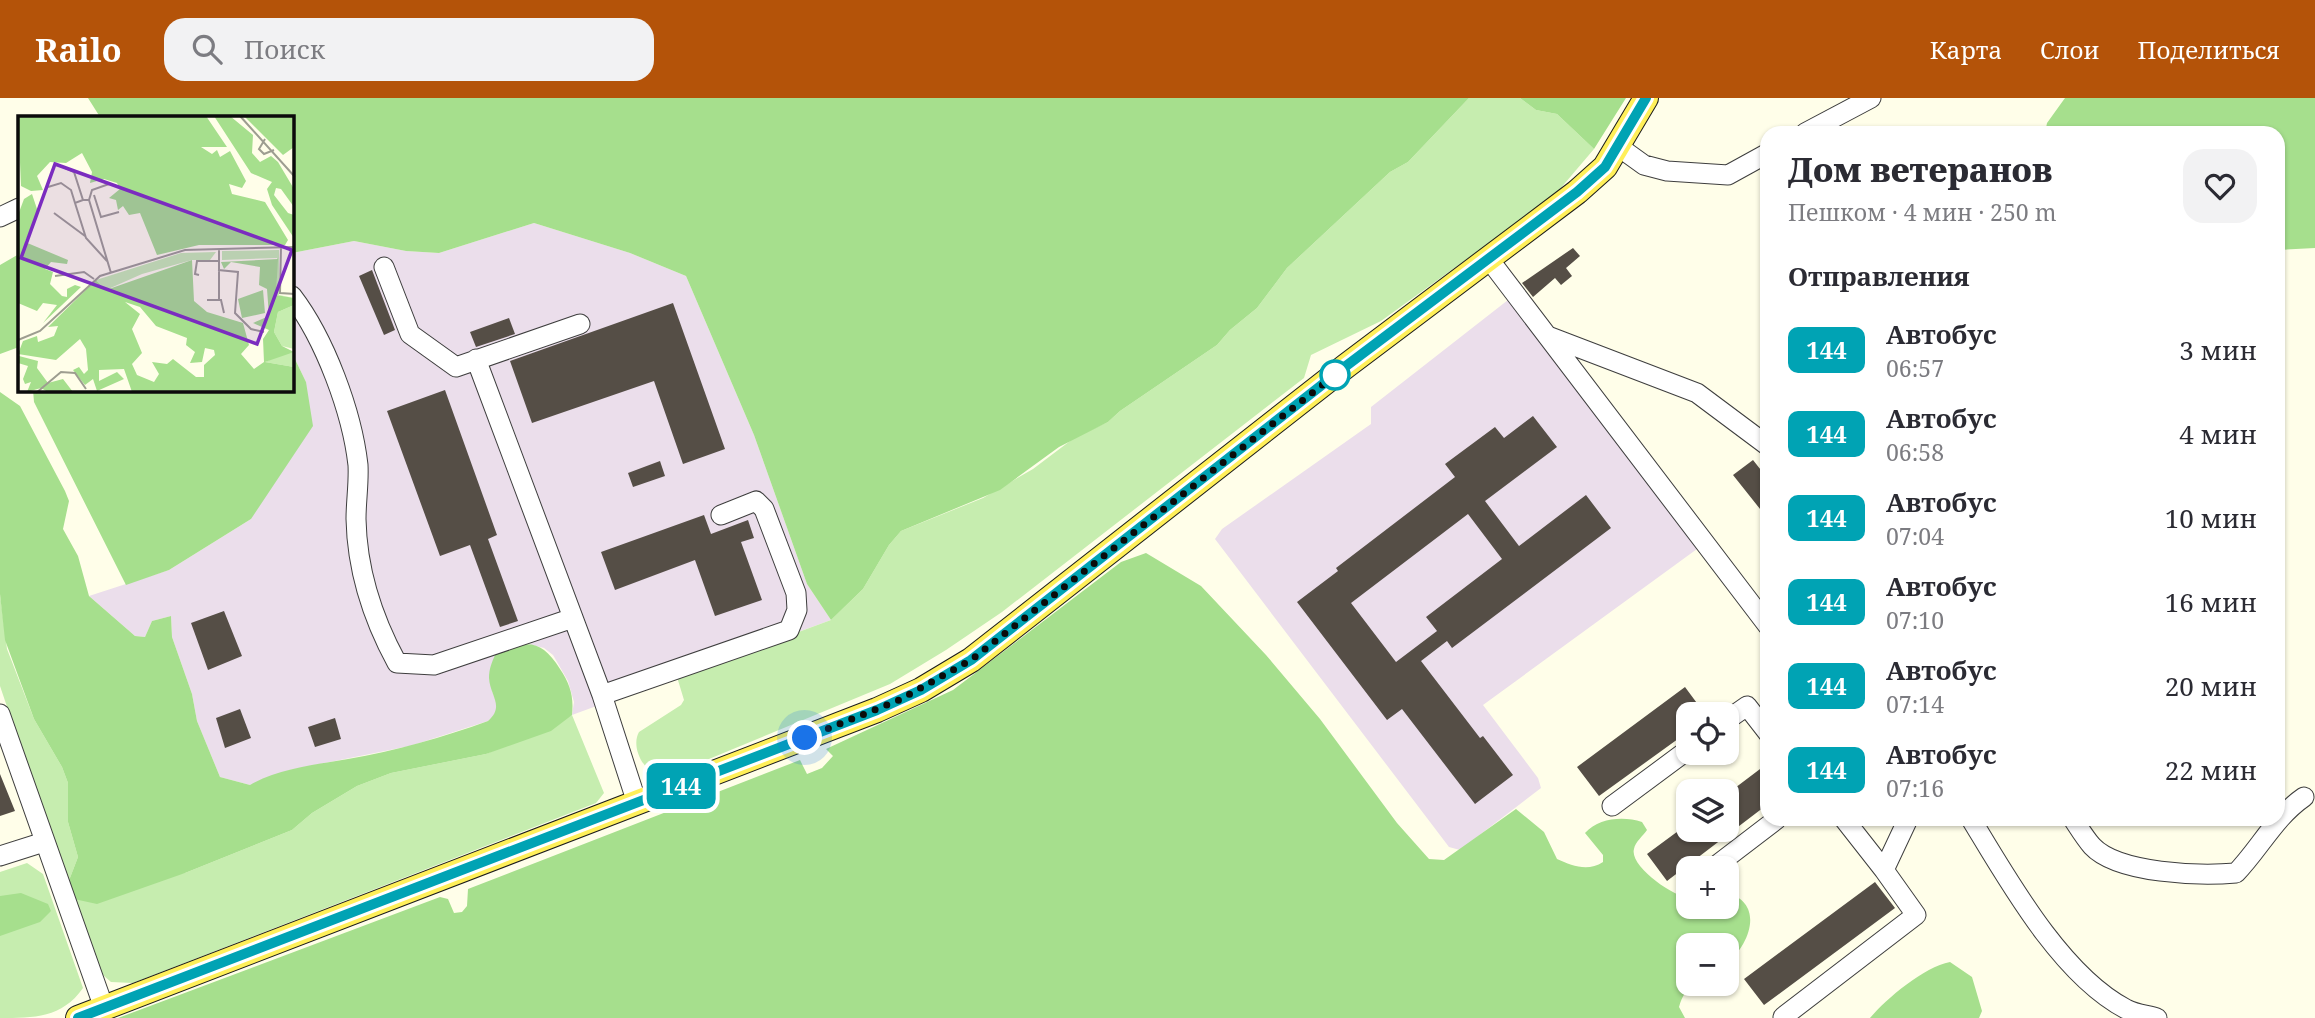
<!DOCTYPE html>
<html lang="ru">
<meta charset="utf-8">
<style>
:root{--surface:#fff;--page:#f2f2f3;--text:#2b2b33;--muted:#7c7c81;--accent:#b45309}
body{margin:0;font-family:"Noto Serif",serif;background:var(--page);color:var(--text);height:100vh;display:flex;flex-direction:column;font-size:26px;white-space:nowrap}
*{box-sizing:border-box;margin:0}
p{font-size:23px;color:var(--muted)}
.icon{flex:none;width:38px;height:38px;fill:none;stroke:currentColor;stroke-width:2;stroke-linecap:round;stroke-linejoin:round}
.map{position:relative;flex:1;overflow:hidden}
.details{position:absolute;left:1760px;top:28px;width:525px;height:700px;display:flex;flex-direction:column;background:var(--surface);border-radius:21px;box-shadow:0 2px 5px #0004}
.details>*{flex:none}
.badge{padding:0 14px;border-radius:10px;font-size:24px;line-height:46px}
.buttons{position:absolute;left:1676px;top:604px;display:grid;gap:14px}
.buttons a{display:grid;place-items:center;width:63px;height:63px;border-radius:14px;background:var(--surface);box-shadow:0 2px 5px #0004;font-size:35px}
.you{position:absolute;width:35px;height:35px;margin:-18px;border:5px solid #fff;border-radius:50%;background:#1a73e8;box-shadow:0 0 0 10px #1a73e833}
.map>.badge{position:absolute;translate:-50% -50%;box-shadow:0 0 0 4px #fff}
h2{padding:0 28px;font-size:26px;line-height:63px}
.round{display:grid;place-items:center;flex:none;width:74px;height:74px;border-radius:21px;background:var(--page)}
.summary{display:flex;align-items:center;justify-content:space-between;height:119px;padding:0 28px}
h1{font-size:33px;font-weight:800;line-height:52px}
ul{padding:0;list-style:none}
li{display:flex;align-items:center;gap:21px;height:84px;padding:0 28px}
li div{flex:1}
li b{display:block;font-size:26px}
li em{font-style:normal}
li .badge{min-width:77px;font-weight:700;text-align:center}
header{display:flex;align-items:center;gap:42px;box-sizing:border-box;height:98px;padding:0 35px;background:var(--accent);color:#fff}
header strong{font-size:33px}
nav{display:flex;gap:38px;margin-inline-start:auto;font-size:24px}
.search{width:490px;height:63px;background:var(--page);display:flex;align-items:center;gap:18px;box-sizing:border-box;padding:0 24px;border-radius:21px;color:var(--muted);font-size:26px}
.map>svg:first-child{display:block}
.industrial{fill:#ebdeeb}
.green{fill:#c6edaf}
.forest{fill:#a6df8d}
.building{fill:#554e46;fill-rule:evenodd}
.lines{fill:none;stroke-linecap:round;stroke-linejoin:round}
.minor-casing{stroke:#3e3e3e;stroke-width:21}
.major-casing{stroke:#1c1c1c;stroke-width:26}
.minor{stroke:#fff;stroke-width:19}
.major{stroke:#ffef59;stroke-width:24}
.line-casing{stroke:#fff;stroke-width:16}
.line{stroke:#00a3b4;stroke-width:10}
.walk{stroke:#0b0b0b;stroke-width:7;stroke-dasharray:0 12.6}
.stop-dot{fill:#fff;stroke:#00a3b4;stroke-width:3.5}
.inset-road{fill:none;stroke:#9d9d90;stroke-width:2}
.view{fill:#7b2cbf;fill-opacity:0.15;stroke:#7b2cbf;stroke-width:3.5}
.inset-edge{fill:none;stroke:#0b0b0b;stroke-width:3.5}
</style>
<header>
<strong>Railo</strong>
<div class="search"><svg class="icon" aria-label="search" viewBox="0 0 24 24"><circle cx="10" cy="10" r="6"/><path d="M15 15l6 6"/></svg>Поиск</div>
<nav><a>Карта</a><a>Слои</a><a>Поделиться</a></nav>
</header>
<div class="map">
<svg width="2315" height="920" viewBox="0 0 2315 920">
<rect width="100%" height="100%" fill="#fffee9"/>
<path class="industrial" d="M534 125 630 155 686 178 754 337 807 486 831 522 572 617 574 604 568 583 553 557 544 550 524 545 492 593 498 608 496 616 488 623 410 648 290 672 250 687 220 679 197 623 192 596 172 539 171 518 152 523 145 539 135 538 89 498 169 472 251 421 306 284 292 255V155L354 143 406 153 439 155Z
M1508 202 1697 451 1483 607 1538 680 1541 690 1460 752 1449 749 1215 441 1222 431 1371 326V309Z"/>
<path class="green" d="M1469 0H1520L1536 12 1557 16 1594 51 1554 98 1381 223 1311 257 1304 280 1002 514 946 552 890 586 663 680C645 676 630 650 639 634L681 607 684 602 677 579 831 522 863 491 889 447 901 433 983 400 1033 371 1074 340 1108 324 1120 313 1217 247 1230 232 1257 210 1287 170 1390 74 1408 64Z
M0 496 7 551 34 621 62 669 68 685V724L78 759 68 785 185 775 292 732 312 715 357 688 391 675 486 656 572 617 604 695 596 705 133 885 111 884 96 871 0 588Z
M27 765 43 776 83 890C62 920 34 920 0 920V774Z"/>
<path class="forest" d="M88 0H1469L1408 64 1390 74 1287 170 1257 210 1230 232 1217 247 1120 313 1108 324 1059 349 1000 392 901 433 889 447 863 491 831 522 807 486 754 337 686 178 630 155 534 125 439 155 406 153 354 143 292 155V19H100Z
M1520 0H1626L1594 51 1557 16 1536 12Z
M2065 0H2315V150L2279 152 2278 35H2045L2047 25Z
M19 156V249L0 256V167Z
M292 255 306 284 313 328 251 421 169 472 126 487 34 304 33 292H292Z
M0 294 20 308 65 393 69 403 63 431 78 458 89 498 135 538 145 539 152 523 171 518 172 539 192 596 197 623 220 679 250 687C279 670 315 667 348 661 395 653 444 639 488 623 505 608 490 598 489 580 489 571 492 564 495 557 526 541 541 541 560 571 570 586 574 598 572 617L551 633 486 656 391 675 357 688 312 715 292 732 185 775 97 806 74 801 68 785 78 759 68 724V685L62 669 34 621 5 542 0 496Z
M1146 455 1201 488 1266 557 1320 621 1397 725 1429 761 1444 762 1516 711 1544 734 1557 761C1572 768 1588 774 1603 764V757L1585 735C1599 720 1623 718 1642 724L1647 732C1643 738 1635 744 1634 751 1629 768 1674 799 1689 800V808H1727V795C1765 805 1750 847 1727 865V847H1689V886H1698C1687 889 1682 898 1679 909L1685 920H118L440 799 448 801 454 815 462 814 467 808 468 791 800 662 807 676 822 670 833 658 826 651 953 592 1121 464Z
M21 795 48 806 51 813 40 824 0 838V798Z
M1950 864 1972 879 1982 913 1979 920H1870C1887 900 1924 869 1950 864Z"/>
<path class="building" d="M1573 150 1580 158 1566 170 1572 178 1561 187 1555 180 1533 199 1522 185Z
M372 172 395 232 384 237 359 178Z
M673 205 725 351 683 366 654 283 532 325 510 263Z
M509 220 515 236 476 249 470 234Z
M445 292 497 437 488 441 518 523 500 529 470 447 440 458 387 313Z
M1533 318 1557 349 1485 403 1519 448 1586 397 1611 430 1452 550 1447 543 1421 563 1480 640 1483 638 1513 677 1475 706 1402 611 1387 622 1297 504 1338 473 1336 470 1455 379 1445 366 1495 329 1504 340ZM1468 416 1502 461 1426 519 1437 533 1396 564 1351 505Z
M1753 362 1768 381V421L1733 377Z
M660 363 665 378 633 389 628 375Z
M704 417 711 436 748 422 754 440 741 444 762 502 715 518 695 462 615 492 601 454Z
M224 513 242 558 208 572 191 525Z
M1685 589 1705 616H1689V633L1599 698 1577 669Z
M240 611 251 640 225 650 216 620Z
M335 620 341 641 315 649 308 629Z
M1768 665V706L1667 783 1647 756 1689 725V732H1727V696Z
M0 676 15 713 0 718Z
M1875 784 1895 810 1764 907 1744 881Z"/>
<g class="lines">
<defs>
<path id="minor" d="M1805 35 1871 0
M1619 49 1644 67 1667 73 1728 77 1768 55
M0 119 19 110
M1488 160 1768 528
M384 169 410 236 456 269 580 226
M292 198C325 241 352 314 358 367 359 385 356 403 356 421 357 471 373 521 397 565L434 567 573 520
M1548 238 1697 295 1768 348
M476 261 602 597 637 705
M602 597 789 532 797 512 796 495 764 411 756 403 721 417
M0 616 104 910
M1727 622 1747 608 1768 635
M1612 708 1689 651
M1844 721 1884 772
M1971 721C2008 782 2061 877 2126 911 2135 916 2147 917 2157 920
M2073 721C2079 730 2085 740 2092 748 2118 776 2201 778 2236 775 2260 750 2275 719 2304 699
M0 758 44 744
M1713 770 1777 721
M1783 919 1916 817 1884 772 1908 721"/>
<path id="major" d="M78 920 877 612 921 592 971 562 1346 268 1577 94 1605 69 1646 0"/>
</defs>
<use href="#minor" class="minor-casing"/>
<use href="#major" class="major-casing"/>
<use href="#minor" class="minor"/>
<use href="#major" class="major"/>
</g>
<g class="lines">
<defs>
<path id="line" d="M78 920 877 612 921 592 971 562 1346 268 1577 94 1605 69 1646 0"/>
</defs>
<use href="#line" class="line-casing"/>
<use href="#line" class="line"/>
<path class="walk" d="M805 640 899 602 971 562 1335 277"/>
</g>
<circle class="stop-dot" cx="1335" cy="277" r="14"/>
<g transform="translate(18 18)">
<rect width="276" height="276" fill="#fffee9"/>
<path d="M261 134V179L276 182 258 179 259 142 204 144V135ZM198 136 192 144H174L124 158 88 174 78 164 163 137ZM276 189V233L264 230 256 216 260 196ZM276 236V251L247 246 264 238Z" fill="#c6edaf"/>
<path d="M0 0H188L209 31H183L194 38 199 34 202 41 212 35 228 65 224 72 211 68 214 78 247 86 270 124 267 129H181L139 139 122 97 111 99 105 90 100 94 98 84 91 82 102 73 99 67 86 63 72 67 74 56 64 37 48 47 32 46 19 60 25 74 13 75 3 70ZM196 0H212L235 19 234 37 242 46 253 40 260 46 276 73V91L263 73 258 72 256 79 270 97 276 99V122L254 89 249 73 254 66 233 57ZM226 0H276V31L265 39ZM14 78 20 96 7 126 50 144 49 148 33 146 27 153 35 156 32 168 44 180 49 181V173L57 169 63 171 25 207 39 189 25 187 19 195 0 187V99L6 83ZM260 143 258 179 276 182V189L260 196 256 216 264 230 276 236 247 246 276 251V276H114L106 253 81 254V265L99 256 106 263 79 275 75 263 67 269 55 254 61 251 66 258 70 254 68 233 62 223 38 244 0 238 5 225 19 220 20 226 36 220 40 210 30 211 78 164 88 174 174 144 176 185 189 196 225 207 231 229 223 238 236 253 246 246 245 223 251 214 235 207 251 200 249 173 241 169 242 151 213 146 206 153 203 146ZM107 186 122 191 138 210 169 222 168 229 177 236 172 247 184 246 187 232 196 234 197 239 186 249V261H178L155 243 149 248 134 246 141 258 136 266 119 259 114 248 124 237 114 213 122 198ZM245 174 247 197 224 202 220 183ZM1 240 20 245 19 252 30 267 45 263 55 276H30L23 272 9 276 13 266 7 268 5 263 10 250 0 247Z" fill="#a6df8d" fill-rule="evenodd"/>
<path class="inset-road" d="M222 0 277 61M247 23 241 33 246 38 256 34M45 51 56 56 65 84H71L93 157M30 71 43 67 53 74 57 87 65 84M76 79 83 101 101 96M71 84 74 74 91 68M57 87 68 122 89 145M36 97 67 120M263 131 262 177 277 178M200 154 220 156 217 197 233 213 246 216M181 159 177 158 179 145H200M37 160 66 156 76 163M189 184H203L206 197M201 184V133M0 224 22 215 82 160 167 134 277 131M18 277 43 256 57 257 68 273"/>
<path class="view" d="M37 48 274 134 239 228 3 142Z"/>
<rect width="276" height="276" class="inset-edge"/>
</g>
</svg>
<div class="buttons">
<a><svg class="icon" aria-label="locate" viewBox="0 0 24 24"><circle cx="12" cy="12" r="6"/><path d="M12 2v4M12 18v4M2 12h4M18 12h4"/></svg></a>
<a><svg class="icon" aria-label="layers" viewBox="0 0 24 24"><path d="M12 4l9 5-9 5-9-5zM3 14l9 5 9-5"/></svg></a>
<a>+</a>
<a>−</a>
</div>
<div class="you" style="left:805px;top:640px"></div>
<b class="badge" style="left:681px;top:688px;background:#00a3b4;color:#fff">144</b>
<section class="details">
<div class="summary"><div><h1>Дом ветеранов</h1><p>Пешком · 4 мин · 250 m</p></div><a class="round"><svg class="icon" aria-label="heart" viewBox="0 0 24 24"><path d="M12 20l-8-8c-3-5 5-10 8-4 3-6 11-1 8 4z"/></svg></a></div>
<h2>Отправления</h2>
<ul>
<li><span class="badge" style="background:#00a3b4;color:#fff">144</span><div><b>Автобус</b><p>06:57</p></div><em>3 мин</em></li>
<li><span class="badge" style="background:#00a3b4;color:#fff">144</span><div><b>Автобус</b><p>06:58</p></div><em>4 мин</em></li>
<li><span class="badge" style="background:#00a3b4;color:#fff">144</span><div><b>Автобус</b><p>07:04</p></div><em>10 мин</em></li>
<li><span class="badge" style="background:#00a3b4;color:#fff">144</span><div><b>Автобус</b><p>07:10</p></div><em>16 мин</em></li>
<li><span class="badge" style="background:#00a3b4;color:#fff">144</span><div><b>Автобус</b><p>07:14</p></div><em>20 мин</em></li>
<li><span class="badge" style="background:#00a3b4;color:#fff">144</span><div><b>Автобус</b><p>07:16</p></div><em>22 мин</em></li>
</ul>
</section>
</div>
